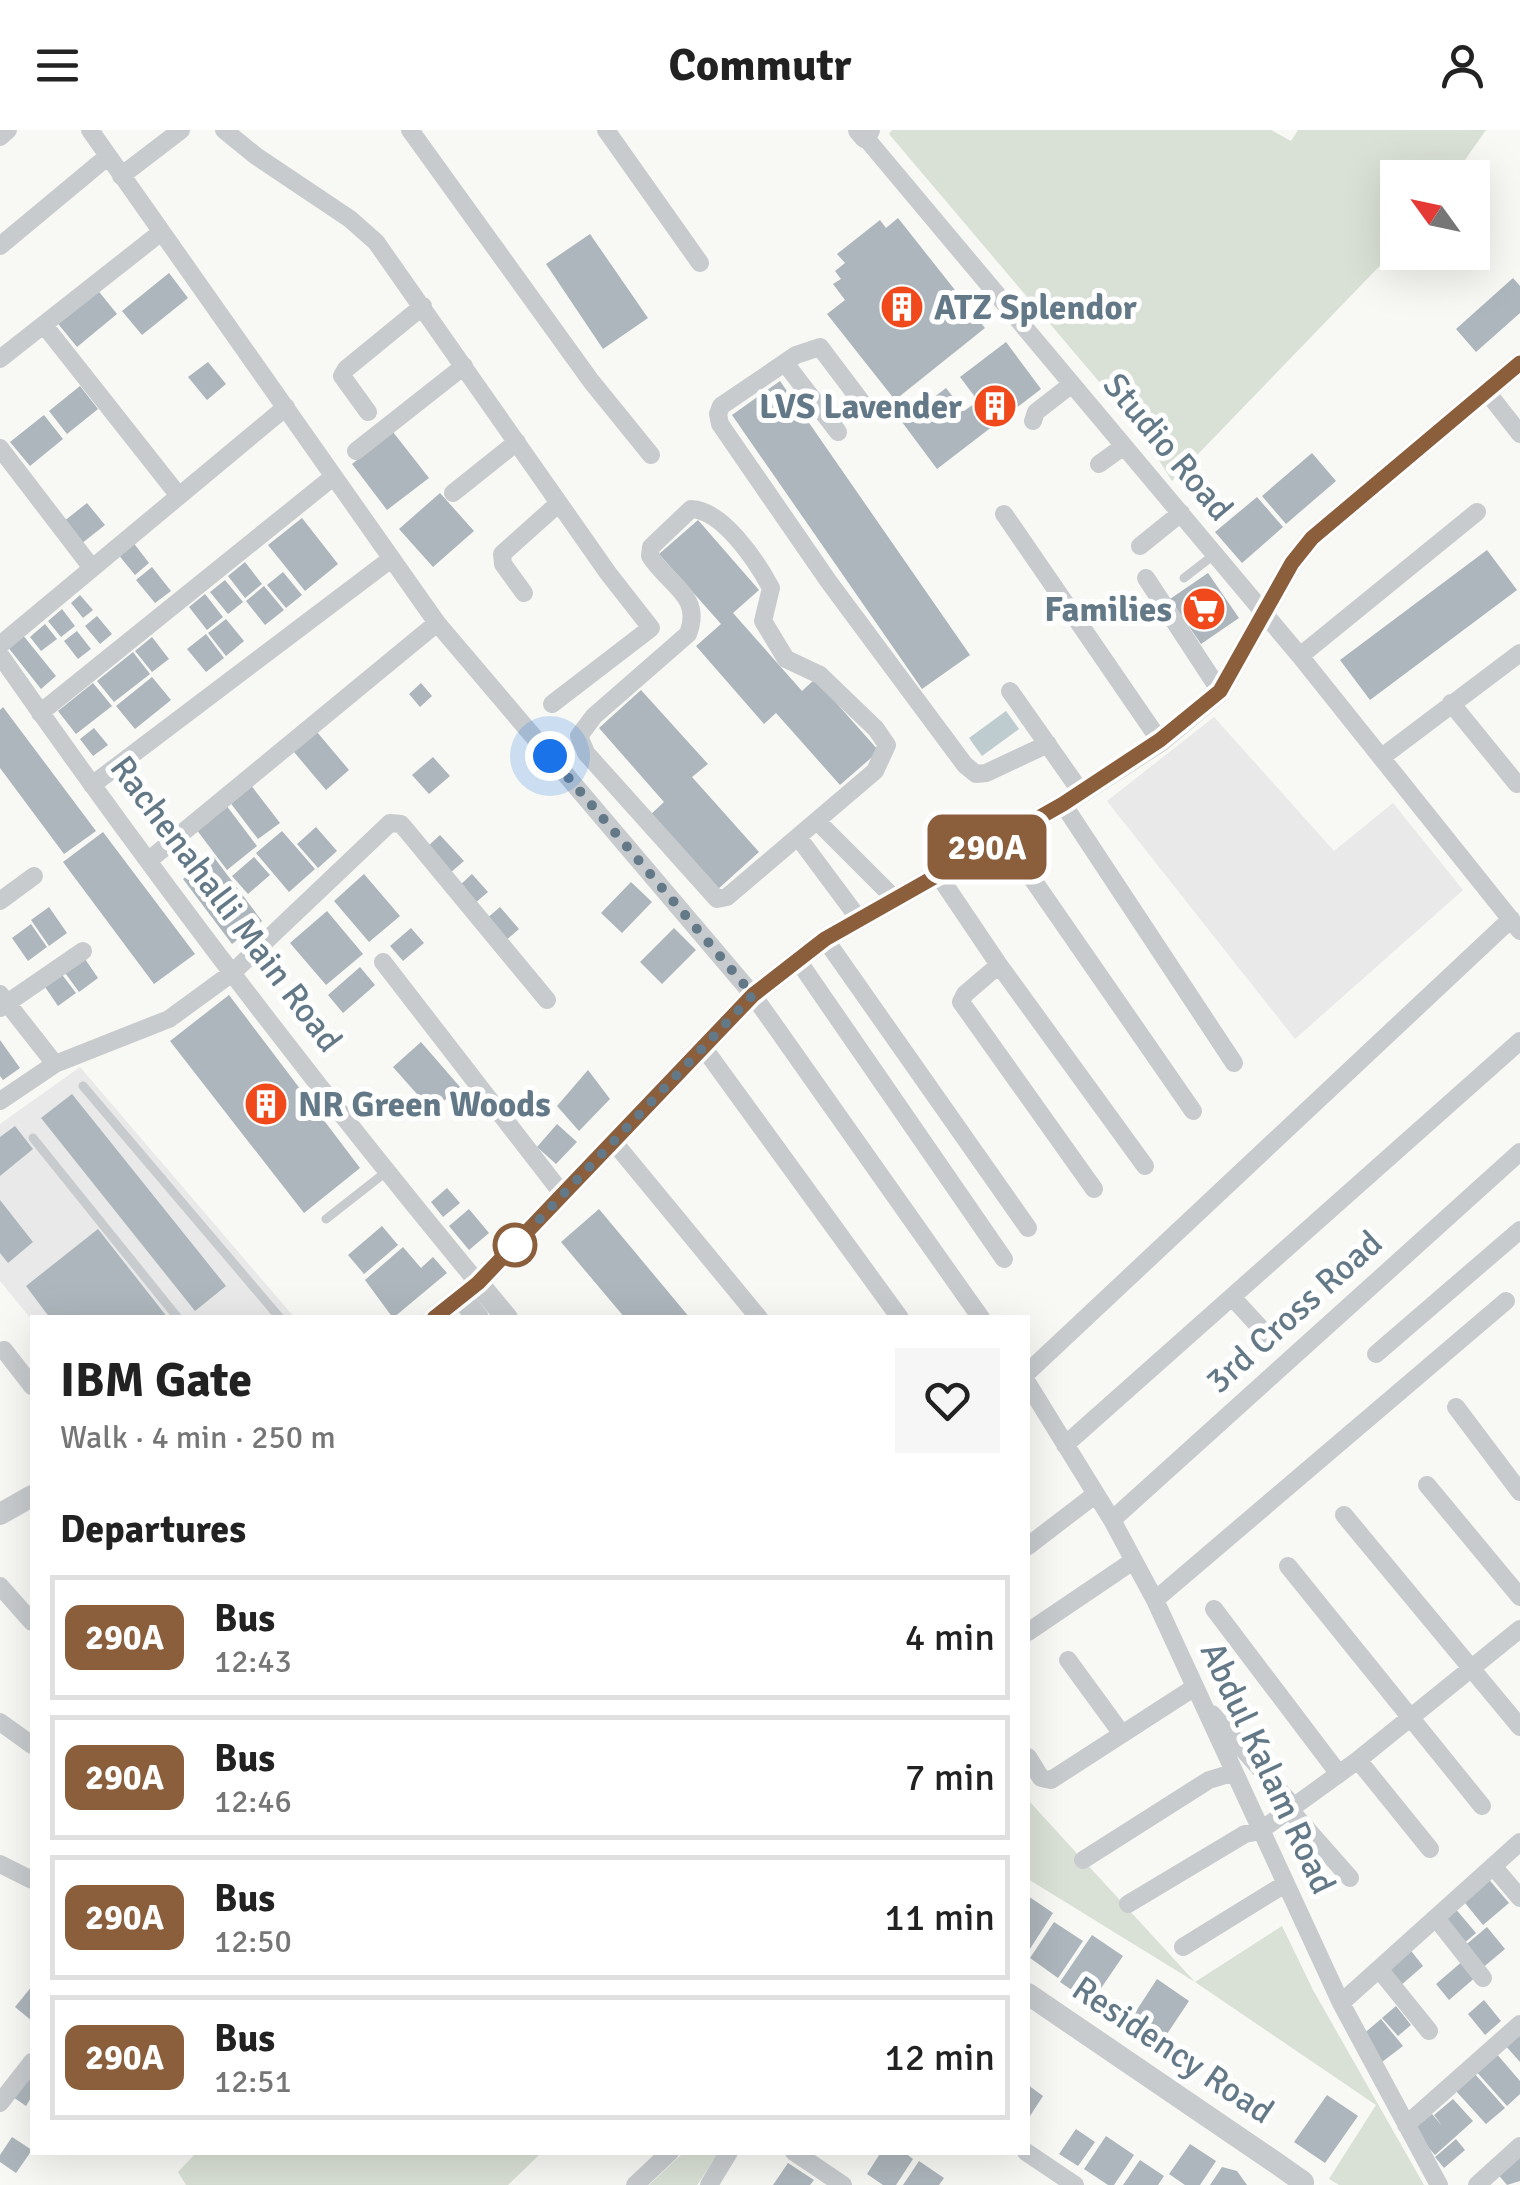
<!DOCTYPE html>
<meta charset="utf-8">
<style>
:root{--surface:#fff;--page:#f6f6f6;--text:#222;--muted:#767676;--line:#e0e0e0}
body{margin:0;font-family:Signika,sans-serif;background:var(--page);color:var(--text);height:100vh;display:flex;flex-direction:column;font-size:38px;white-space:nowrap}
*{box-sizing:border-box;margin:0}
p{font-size:32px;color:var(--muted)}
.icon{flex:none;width:55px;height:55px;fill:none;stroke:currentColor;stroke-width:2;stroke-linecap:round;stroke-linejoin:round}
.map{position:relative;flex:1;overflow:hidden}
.details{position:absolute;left:30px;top:1185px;width:1000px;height:840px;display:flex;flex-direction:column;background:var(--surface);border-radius:0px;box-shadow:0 10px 40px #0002}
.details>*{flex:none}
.badge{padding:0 20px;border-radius:15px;font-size:35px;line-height:65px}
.needle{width:65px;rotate:303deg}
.buttons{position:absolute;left:1380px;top:30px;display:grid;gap:20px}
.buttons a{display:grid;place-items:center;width:110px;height:110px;border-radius:0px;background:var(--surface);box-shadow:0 10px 40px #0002;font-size:50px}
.you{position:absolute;width:50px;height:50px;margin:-25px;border:8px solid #fff;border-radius:50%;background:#1a73e8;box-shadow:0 0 0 15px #1a73e833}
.map>.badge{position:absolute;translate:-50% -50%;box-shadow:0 0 0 5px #fff}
h2{padding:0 30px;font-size:38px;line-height:90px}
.round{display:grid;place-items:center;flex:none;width:105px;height:105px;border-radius:0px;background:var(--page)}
.overview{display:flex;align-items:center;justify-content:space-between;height:170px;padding:0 30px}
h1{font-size:48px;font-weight:700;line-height:75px}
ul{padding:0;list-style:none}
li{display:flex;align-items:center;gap:30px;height:125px;margin:0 20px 15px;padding:0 10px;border:5px solid var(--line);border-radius:0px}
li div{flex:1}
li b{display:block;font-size:38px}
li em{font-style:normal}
li .badge{min-width:110px;font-weight:700;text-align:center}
header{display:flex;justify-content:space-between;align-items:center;height:130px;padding:0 30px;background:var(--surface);font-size:45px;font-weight:700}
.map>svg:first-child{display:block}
.built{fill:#e8e9e8}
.green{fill:#d9e0d5}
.water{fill:#becbcf}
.building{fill:#adb6bc}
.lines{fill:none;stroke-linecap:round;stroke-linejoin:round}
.service{stroke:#c7cbce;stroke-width:9}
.minor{stroke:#c7cbce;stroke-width:18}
.tertiary{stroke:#c7cbce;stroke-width:22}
.line-casing{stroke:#fff;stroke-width:22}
.line{stroke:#8b5e3c;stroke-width:15}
.walk{stroke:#647988;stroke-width:10;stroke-dasharray:0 18}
.stop-dot{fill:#fff;stroke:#8b5e3c;stroke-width:5}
.labels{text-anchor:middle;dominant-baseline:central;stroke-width:10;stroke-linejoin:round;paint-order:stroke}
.poi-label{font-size:35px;font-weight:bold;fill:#647988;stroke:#fff;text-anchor:start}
.street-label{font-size:35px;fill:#647988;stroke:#fff}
</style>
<header><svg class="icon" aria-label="menu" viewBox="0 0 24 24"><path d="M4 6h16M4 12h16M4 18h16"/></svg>Commutr<svg class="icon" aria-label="person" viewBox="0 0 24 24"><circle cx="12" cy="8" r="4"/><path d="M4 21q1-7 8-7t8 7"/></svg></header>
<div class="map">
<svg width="1520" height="2055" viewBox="0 0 1520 2055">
<rect width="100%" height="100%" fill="#f8f8f4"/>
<path class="built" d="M1214 587 1334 721 1393 673 1463 760 1295 909 1107 671Z
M80 937 294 1187 32 1190 0 1151V994Z"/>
<path class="green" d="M892 0H1271L1291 11 1298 0H1486L1453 47 1398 48 1397 118 1172 351 1140 300 889 4Z
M1028 1670 1195 1852 1282 1796 1313 1860 1424 2055H1339L1329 2049 1376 1975 1195 1852 1028 1749Z
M196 2023V2022L541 2023 508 2055H186L178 2042Z
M683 2023H719L697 2055H649Z"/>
<path class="water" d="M1006 581 1019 599 982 626 969 608Z"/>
<path class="building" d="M898 88 985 198 895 270 827 184 845 170 833 154 841 149 835 141 845 133 837 124 880 90 886 98Z
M590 104 648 188 603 219 546 134Z
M169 143 188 168 142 205 122 181Z
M1513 148 1520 156V183L1476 222 1456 199Z
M96 158 117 184 77 217 55 190Z
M1006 212 1041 259 937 339 902 292 946 258 964 281 978 271 960 247Z
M208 232 226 254 207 270 188 247Z
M780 251 970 525 922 559 732 285Z
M80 256 98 279 67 304 49 281Z
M44 285 63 309 30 336 10 312Z
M393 302 429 348 387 380 352 334Z
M1312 323 1336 351 1286 394 1262 366Z
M440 363 474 401 433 437 399 399Z
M1257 367 1283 397 1242 433 1215 402Z
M87 373 105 395 81 414 63 392Z
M302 388 338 434 305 461 268 415Z
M698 390 759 460 733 483 802 561 815 549 879 621 840 655 776 583 764 594 696 516 721 494 659 424Z
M132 411 149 433 135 445 117 423Z
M1487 420 1517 460 1370 570 1340 530Z
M245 432 262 454 245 468 228 446Z
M152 437 171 461 155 473 136 450Z
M283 442 302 465 286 478 267 455Z
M1208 443 1239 488 1201 514 1170 469Z
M225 450 243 472 228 484 210 462Z
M264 456 284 480 265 495 246 471Z
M205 464 223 487 207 500 189 477Z
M80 465 93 480 83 488 71 473Z
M62 479 75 496 61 507 48 491Z
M97 486 112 504 100 514 85 496Z
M226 489 244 511 226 526 208 503Z
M45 494 57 509 41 521 30 507Z
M77 501 91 519 78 529 64 511Z
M22 504 56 546 41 559 7 516Z
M206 504 224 528 206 542 187 519Z
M152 507 169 529 152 542 135 521Z
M133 522 150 544 114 572 97 551Z
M152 547 171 570 135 599 116 576Z
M93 553 112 576 76 604 58 581Z
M421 553 432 566 420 577 409 564Z
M641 560 708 634 692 647 759 722 717 760 650 685 664 672 599 598Z
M3 577 96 701 64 724 0 638V580Z
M94 598 108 615 93 626 80 609Z
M317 602 349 640 326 660 294 622Z
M433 627 450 646 429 664 412 645Z
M250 654 280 693 258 709 229 671Z
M226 675 257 716 227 740 196 699Z
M316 697 337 721 318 738 297 714Z
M282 701 315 739 289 762 256 723Z
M103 702 195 824 154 854 63 732Z
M440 705 464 731 450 743 427 717Z
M213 726 262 791 232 814 183 749Z
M254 727 270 745 248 764 232 746Z
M364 744 400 786 369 812 334 771Z
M472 744 488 762 474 774 459 756Z
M631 752 652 772 622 803 601 783Z
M49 777 67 803 49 816 31 790Z
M500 777 519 799 504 812 485 790Z
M327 781 363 824 326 855 290 813Z
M31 794 47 817 28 831 12 808Z
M411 798 424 813 403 831 390 816Z
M674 798 696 820 662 854 640 832Z
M83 826 98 848 79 862 63 840Z
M360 837 375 855 343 883 328 865Z
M60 842 76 863 58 876 43 854Z
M229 865 360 1038 304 1083 170 911Z
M0 910 20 938 3 950 0 946Z
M421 912 460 957 432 981 393 937Z
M588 940 610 969 579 1001 557 976Z
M72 964 226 1156 195 1181 41 988Z
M557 994 577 1012 556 1034 537 1017Z
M15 996 33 1019 0 1046V1007Z
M447 1058 460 1073 443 1087 431 1072Z
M0 1070 33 1112 8 1133 0 1123Z
M469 1079 489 1103 469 1120 449 1096Z
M599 1079 690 1188H625L561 1112Z
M382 1096 398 1115 364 1144 348 1125Z
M98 1099 168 1188H50L26 1156Z
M403 1117 421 1138 433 1127 447 1143 393 1188 365 1150Z
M1486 1746 1509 1773 1483 1795 1461 1768Z
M1028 1766 1053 1783 1028 1822Z
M1454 1777 1476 1803 1462 1815 1440 1789Z
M1054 1792 1083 1811 1058 1848 1030 1828Z
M1487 1797 1505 1819 1480 1840 1462 1818Z
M1092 1805 1123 1826 1091 1873 1060 1852Z
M1408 1817 1423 1836 1400 1856 1384 1837Z
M1464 1830 1477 1846 1449 1870 1436 1854Z
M1157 1849 1189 1871 1159 1916 1127 1895Z
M32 1856V1891L15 1877Z
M1484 1870 1501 1891 1485 1905 1468 1884Z
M1396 1876 1411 1895 1398 1906 1382 1888Z
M1381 1889 1403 1916 1382 1932 1361 1906Z
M1520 1900V1932L1504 1914Z
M1495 1922 1520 1951V1964L1507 1976 1475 1940Z
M32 1939V1966L26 1976 13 1967Z
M1474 1943 1505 1978 1486 1994 1455 1960Z
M1028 1955 1043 1966 1028 1989Z
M1327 1965 1358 1986 1325 2033 1294 2012Z
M1453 1969 1473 1991 1435 2025 1413 2000 1432 1984 1442 1996 1434 1985Z
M1076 1999 1095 2012 1078 2036 1059 2024Z
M1106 2006 1134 2025 1114 2055H1108L1084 2039Z
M12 2007 32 2020 16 2043 0 2032V2025Z
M1456 2009 1465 2020 1444 2038 1435 2027Z
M1190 2014 1216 2031 1200 2055H1185L1169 2044Z
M1520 2021V2051L1507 2055 1496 2042Z
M881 2022H904L913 2029 896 2055H883L867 2044Z
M1140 2030 1164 2046 1158 2055H1123Z
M919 2031 944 2048 939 2055H903Z
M788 2033 814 2050 810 2055H773Z
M1222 2037 1237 2041 1247 2055H1210Z"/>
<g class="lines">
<path class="service" d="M1184 448 1215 424
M83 956 280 1188
M33 1008 178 1188
M326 1089 386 1042"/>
<path class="minor" d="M90 0 437 493 753 865 981 1188
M224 0 256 26 350 89 376 112 608 443 651 498 552 574
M410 0 591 251 651 325
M606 0 700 133
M0 7 8 0
M865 7 1300 526 1520 801
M121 46 181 0
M0 116 107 27
M44 195 179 366
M0 229 160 103
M785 233 838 302
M1487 262 1520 304
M863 274 820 217 796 225 721 276 718 284 720 294 829 452 965 635 976 644 986 643 1048 614
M368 282 342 246 346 239 423 176
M1033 291 1036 282 1072 254
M0 318 92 438
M356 321 464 236
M1099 334 1124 316
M453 363 517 312
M691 379C723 380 757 432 771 458L763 491 786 529 820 545 876 599 887 615 875 641 727 767 717 769 586 623 579 606 594 586 688 504C703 466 669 456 650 426L651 417Z
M1004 384 1160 611
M1140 416 1181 383
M1146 448 1220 561
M524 463 503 434 502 424 559 373
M0 515 286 277
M0 525C151 741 310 950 478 1153
M1300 526 1477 382
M1010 561 1081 662
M1451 573 1517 654
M40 583 333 347
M1382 627 1520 523
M92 655 391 429
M1063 674 1234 933
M817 691 894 768
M798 707 859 789
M1004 708 1193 981
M148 731 437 493
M937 743 999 835 1145 1036
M0 771 34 746
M825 809 1028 1098
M797 829 1004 1129
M383 832 564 1066
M999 835 965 864 961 872 1094 1059
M0 864 55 934
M0 878 83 821
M703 917 900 1188
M0 971 55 934 169 889 232 843 390 693 401 694 407 701 547 870
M613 1011 759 1188
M1232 1167 1266 1204
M4 1220 32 1256
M1376 1224 1520 1100
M1028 1242 1511 789
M1028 1254 1112 1390 1155 1470 1341 1873 1439 2055
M1456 1277 1520 1362
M1065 1315 1520 911
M1427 1355 1520 1467
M1344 1385 1520 1597
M1112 1390 1520 1022
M1028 1416 1096 1364
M1288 1436 1482 1676
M0 1456 32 1492
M1155 1470 1506 1171
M1214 1479 1339 1644
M1028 1502 1133 1431
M1068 1530 1122 1604
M1212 1584 1294 1677
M0 1592 32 1615
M1028 1627 1041 1648 1051 1650 1195 1557
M1358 1630 1430 1719
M1290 1680 1350 1748
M1083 1730 1209 1650 1232 1643
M0 1734 32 1750
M1493 1736 1520 1768
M1128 1774 1245 1704 1260 1701 1358 1630 1520 1499
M1436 1788 1483 1848
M1183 1817 1285 1754
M1379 1839 1429 1901
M1341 1873 1520 1712
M0 1973 32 1932
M1406 1995 1520 1894
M794 2022 843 2055
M1026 2022 1075 2055
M635 2055 670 2022
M709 2055 729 2022
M1477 2055 1520 2016"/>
<path class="tertiary" d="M859 0 865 7 869 0
M478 1153 507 1188
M461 1167 478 1188
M434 1188 478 1153 753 865 825 809 1063 674 1160 611 1220 561 1292 433 1312 408 1520 233
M0 1384 32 1366
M1028 1864 1279 2035 1303 2052 1301 2055"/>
</g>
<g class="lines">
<defs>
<path id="line" d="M434 1188 478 1153 753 865 825 809 1063 674 1160 610 1220 561 1292 433 1312 408 1520 233"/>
</defs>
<use href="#line" class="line-casing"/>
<use href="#line" class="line"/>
<path class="walk" d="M515 1115 753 865 550 626"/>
</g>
<defs>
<symbol id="building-disc" viewBox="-11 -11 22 22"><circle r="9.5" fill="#f04a1c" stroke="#fff"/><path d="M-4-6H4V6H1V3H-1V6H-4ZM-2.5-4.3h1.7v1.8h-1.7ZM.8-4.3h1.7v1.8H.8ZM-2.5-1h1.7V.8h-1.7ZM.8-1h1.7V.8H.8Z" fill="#fff"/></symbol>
<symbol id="supermarket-disc" viewBox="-11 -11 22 22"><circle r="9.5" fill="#f04a1c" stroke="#fff"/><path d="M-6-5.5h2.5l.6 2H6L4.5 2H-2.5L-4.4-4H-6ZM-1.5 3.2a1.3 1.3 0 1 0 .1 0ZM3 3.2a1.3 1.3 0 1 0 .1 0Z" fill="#fff"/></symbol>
</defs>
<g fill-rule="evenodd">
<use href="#building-disc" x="877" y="152" width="50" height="50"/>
<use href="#building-disc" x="970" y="251" width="50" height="50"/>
<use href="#supermarket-disc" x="1179" y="454" width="50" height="50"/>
<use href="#building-disc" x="241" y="949" width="50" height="50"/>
</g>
<circle class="stop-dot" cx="515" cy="1115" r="20"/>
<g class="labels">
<g class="poi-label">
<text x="934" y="177">ATZ Splendor</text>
<text x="962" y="276" text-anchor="end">LVS Lavender</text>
<text x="1172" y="479" text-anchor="end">Families</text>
<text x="298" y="974">NR Green Woods</text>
</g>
<g class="street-label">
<text transform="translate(1168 317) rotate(50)">Studio Road</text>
<text transform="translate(226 774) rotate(53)">Rachenahalli Main Road</text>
<text transform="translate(1294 1182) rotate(-42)">3rd Cross Road</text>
<text transform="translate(1268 1638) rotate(65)">Abdul Kalam Road</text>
<text transform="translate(1173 1920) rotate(34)">Residency Road</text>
</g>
</g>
</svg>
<div class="buttons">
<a><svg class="needle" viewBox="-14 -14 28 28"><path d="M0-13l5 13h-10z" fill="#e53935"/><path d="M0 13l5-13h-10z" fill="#767676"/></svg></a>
</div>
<div class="you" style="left:550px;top:626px"></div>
<b class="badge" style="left:987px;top:717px;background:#8b5e3c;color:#fff">290A</b>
<section class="details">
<div class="overview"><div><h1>IBM Gate</h1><p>Walk · 4 min · 250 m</p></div><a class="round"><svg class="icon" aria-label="heart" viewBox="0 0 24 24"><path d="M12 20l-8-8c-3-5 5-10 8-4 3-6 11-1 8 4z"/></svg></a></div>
<h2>Departures</h2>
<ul>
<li><span class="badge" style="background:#8b5e3c;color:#fff">290A</span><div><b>Bus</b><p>12:43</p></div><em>4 min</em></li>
<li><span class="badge" style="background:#8b5e3c;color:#fff">290A</span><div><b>Bus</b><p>12:46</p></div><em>7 min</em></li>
<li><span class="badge" style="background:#8b5e3c;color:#fff">290A</span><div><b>Bus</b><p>12:50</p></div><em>11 min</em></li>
<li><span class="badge" style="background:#8b5e3c;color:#fff">290A</span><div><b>Bus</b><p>12:51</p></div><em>12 min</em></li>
</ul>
</section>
</div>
